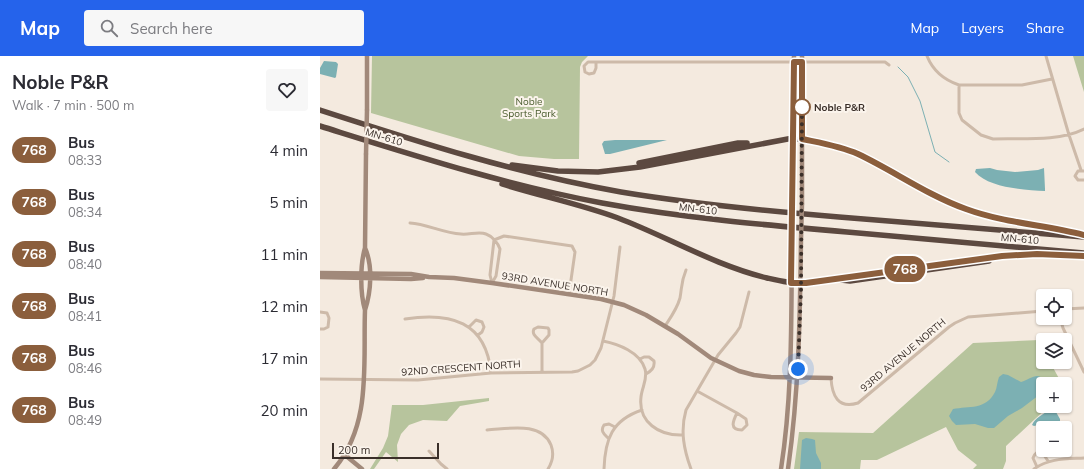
<!DOCTYPE html>
<meta charset="utf-8">
<style>
:root{--surface:#fff;--page:#f7f7f7;--text:#2b2b33;--muted:#7c7c81;--accent:#2563eb}
body{margin:0;font-family:Mulish,sans-serif;background:var(--page);color:var(--text);height:100vh;display:flex;flex-direction:column;font-size:15px;white-space:nowrap}
*{box-sizing:border-box;margin:0}
p{font-size:13px;color:var(--muted)}
.icon{flex:none;width:22px;height:22px;fill:none;stroke:currentColor;stroke-width:2;stroke-linecap:round;stroke-linejoin:round}
.map{position:relative;flex:1;overflow:hidden}
.side{display:flex;flex-direction:column;background:var(--surface);width:320px}
.side>*{flex:none}
.badge{padding:0 8px;border-radius:13px;font-size:14px;line-height:26px}
.controls{position:absolute;left:716px;top:233px;display:grid;gap:8px}
.controls a{display:grid;place-items:center;width:36px;height:36px;border-radius:4px;background:var(--surface);box-shadow:0 1px 3px #0004;font-size:20px}
.scale{position:absolute;left:12px;bottom:10px;width:107px;box-sizing:border-box;padding-left:4px;border:2px solid #3a2f29;border-top:0;font-size:11px;line-height:14px;white-space:nowrap;color:#3a2f29;-webkit-text-stroke:3px #fbf4ec;paint-order:stroke}
.you{position:absolute;width:20px;height:20px;margin:-10px;border:3px solid #fff;border-radius:50%;background:#1a73e8;box-shadow:0 0 0 6px #1a73e833}
.map>.badge{position:absolute;translate:-50% -50%;box-shadow:0 0 0 2px #fff}
.round{display:grid;place-items:center;flex:none;width:42px;height:42px;border-radius:4px;background:var(--page)}
.overview{display:flex;align-items:center;justify-content:space-between;height:68px;padding:0 12px}
h1{font-size:19px;font-weight:700;line-height:30px}
ul{padding:0;list-style:none}
li{display:flex;align-items:center;gap:12px;height:52px;padding:0 12px}
li div{flex:1}
li b{display:block;font-size:15px}
li em{font-style:normal}
li .badge{min-width:44px;font-weight:700;text-align:center}
header{display:flex;align-items:center;gap:24px;box-sizing:border-box;height:56px;padding:0 20px;background:var(--accent);color:#fff}
header strong{font-size:19px}
nav{display:flex;gap:22px;margin-inline-start:auto;font-size:14px}
.search{width:280px;height:36px;background:var(--page);display:flex;align-items:center;gap:10px;box-sizing:border-box;padding:0 14px;border-radius:4px;color:var(--muted);font-size:15px}
main{display:flex;flex:1;min-height:0}
.map>svg:first-child{display:block}
.green{fill:#b7c49d}
.water{fill:#7cb0b3}
.lines{fill:none;stroke-linecap:round;stroke-linejoin:round}
.stream{stroke:#7cb0b3;stroke-width:1}
.street{stroke:#cdbaa9;stroke-width:3}
.secondary{stroke:#a1897a;stroke-width:4.5}
.highway{stroke:#5c4940;stroke-width:5.5}
.secondary-bridge{stroke:#a1897a;stroke-width:4.5}
.line-casing{stroke:#fff;stroke-width:9}
.line{stroke:#8b5e3c;stroke-width:6}
.walk{stroke:#3a2f29;stroke-width:4;stroke-dasharray:0 7.2}
.stop-dot{fill:#fff;stroke:#8b5e3c;stroke-width:2}
.labels{text-anchor:middle;dominant-baseline:central;stroke-width:4;stroke-linejoin:round;paint-order:stroke}
.park-label{font-size:10px;fill:#485a2c;stroke:#fbf4ec}
.stop-label{font-size:10px;font-weight:bold;fill:#3a2f29;stroke:#fbf4ec;text-anchor:start}
.street-label{font-size:10px;fill:#3a2f29;stroke:#fbf4ec}
</style>
<header>
<strong>Map</strong>
<div class="search"><svg class="icon" aria-label="search" viewBox="0 0 24 24"><circle cx="10" cy="10" r="6"/><path d="M15 15l6 6"/></svg>Search here</div>
<nav><a>Map</a><a>Layers</a><a>Share</a></nav>
</header>
<main>
<section class="side">
<div class="overview"><div><h1>Noble P&amp;R</h1><p>Walk · 7 min · 500 m</p></div><a class="round"><svg class="icon" aria-label="heart" viewBox="0 0 24 24"><path d="M12 20l-8-8c-3-5 5-10 8-4 3-6 11-1 8 4z"/></svg></a></div>
<ul>
<li><span class="badge" style="background:#8b5e3c;color:#fff">768</span><div><b>Bus</b><p>08:33</p></div><em>4 min</em></li>
<li><span class="badge" style="background:#8b5e3c;color:#fff">768</span><div><b>Bus</b><p>08:34</p></div><em>5 min</em></li>
<li><span class="badge" style="background:#8b5e3c;color:#fff">768</span><div><b>Bus</b><p>08:40</p></div><em>11 min</em></li>
<li><span class="badge" style="background:#8b5e3c;color:#fff">768</span><div><b>Bus</b><p>08:41</p></div><em>12 min</em></li>
<li><span class="badge" style="background:#8b5e3c;color:#fff">768</span><div><b>Bus</b><p>08:46</p></div><em>17 min</em></li>
<li><span class="badge" style="background:#8b5e3c;color:#fff">768</span><div><b>Bus</b><p>08:49</p></div><em>20 min</em></li>
</ul>
</section>
<div class="map">
<svg width="764" height="413" viewBox="0 0 764 413">
<rect width="100%" height="100%" fill="#f4eadf"/>
<path class="green" d="M52 0H268L262 6 260 11 259 103H234L199 100 51 57Z
M753 0H764V36Z
M719 284 723 292V306H730L742 328H723V350H729L686 390V405L683 413H653L657 409 638 394 626 371 557 404H541L540 413H474L479 376 553 377 653 287Z
M169 342V345L140 350 127 365 103 364 89 369 81 378 77 389 78 406 66 396 54 413H50L63 392 68 380 72 349H103Z"/>
<path class="water" d="M4 5 16 6 18 8 16 21 15 22 0 18V12Z
M295 84H347L290 98H285L282 88 284 85Z
M670 112 677 114 695 116 718 114 724 112 725 133V135C705 134 669 132 655 116L656 113Z
M683 318 688 319 701 326C712 323 718 313 727 328H723V336L702 352 688 360 674 372H668L655 368 636 369 632 365 629 360 633 353C649 350 666 354 675 336 677 332 677 326 679 321Z
M730 354 736 356 740 363V370L733 372 729 366 714 370 712 369C715 362 723 358 730 354Z
M486 382 492 383 495 384 496 397 501 407V413H480L482 384Z"/>
<g class="lines">
<path class="stream" d="M578 11 588 21 600 45 615 96 629 106"/>
<path class="street" d="M607 0C613 15 624 24 639 29H702L732 23
M726 0 749 79 761 114
M276 7V12L274 17 269 18 265 16 264 10 268 6H565L569 9
M639 29V57L642 64 661 79 673 83C701 82 738 86 764 73
M764 115H758L755 120 758 124H764
M90 167C107 168 123 177 141 178 149 179 159 175 166 178 172 180 178 187 180 193L176 220 172 227
M174 184 184 180 252 190 255 196 249 238
M172 227 170 219 174 184
M745 253 764 252
M0 256 7 257 9 262 8 271 4 273H0
M740 262 743 272 764 316
M85 263C130 256 166 265 171 317
M345 270C351 261 357 253 360 242 362 231 361 226 366 214
M149 271 156 264 162 266 164 271 162 276 158 279
M218 271 228 272 229 274V279L222 287C218 282 211 279 214 273Z
M283 285C298 288 320 296 325 313 328 323 322 331 321 341 318 366 339 380 363 379
M222 287V316
M320 303 324 301H329L334 305C335 312 331 315 326 318
M511 322C512 340 518 353 538 347L629 271 635 267 648 261 723 255
M0 323 98 324 171 317 252 316 258 315 270 309 275 304 281 292 294 240 300 191
M377 335 417 357
M417 357 426 363 427 369 422 374C409 374 413 365 417 357Z
M167 374C188 373 221 365 231 389 234 397 233 405 228 413
M288 382C284 378 280 375 284 369L289 368 295 371
M109 395 121 408 127 413
M717 411 713 402C715 397 717 396 722 396L728 405
M284 413C285 383 292 364 322 354
M371 413C364 394 360 375 366 354L398 299 416 277 420 271 429 236
M714 413C729 402 747 403 764 402"/>
<path class="secondary" d="M47 54V0
M472 147 474 0
M482 148V0
M0 217 91 218 109 221 134 222 172 227 281 243 304 249 326 259 358 278 391 302 419 315 434 319 451 321 511 322
M0 221 91 223 103 222
M45 254C51 236 53 210 45 192
M25 399 42 413
M14 413C52 369 43 308 45 254 40 237 40 209 45 192L46 98
M461 413C473 336 471 259 472 182
M468 413C479 336 480 260 481 183"/>
<path class="highway" d="M0 54C99 86 198 118 301 136 373 148 446 155 519 161 600 168 682 174 764 181
M0 70C93 99 186 129 282 147 363 162 445 169 527 176 606 183 685 190 764 197
M319 107 418 87H427
M192 109 238 115 278 116 320 111 473 82 509 89 537 98 608 136 634 149 656 157 691 166 762 178
M182 128C220 140 260 148 298 162 348 181 394 209 447 222 460 225 472 228 486 227L674 201 717 198 748 199
M521 224 530 225 669 205"/>
<path class="secondary-bridge" d="M46 98 47 54
M472 159V147
M472 182V166
M481 183 482 148"/>
</g>
<g class="lines">
<defs>
<path id="line" d="M764 179C725 169 684 167 646 153 607 139 574 115 538 98 520 90 501 87 482 83V6H474L471 227H486L682 200 717 198 764 200"/>
</defs>
<use href="#line" class="line-casing"/>
<use href="#line" class="line"/>
<path class="walk" d="M478 313 481 234 482 47V51"/>
</g>
<circle class="stop-dot" cx="482" cy="51" r="8"/>
<g class="labels">
<g class="park-label">
<text x="209" y="45">Noble<tspan x="209" dy="12">Sports Park</tspan></text>
</g>
<g class="stop-label">
<text x="494" y="51">Noble P&amp;R</text>
</g>
<g class="street-label">
<text transform="translate(64 81) rotate(17)">MN-610</text>
<text transform="translate(378 153) rotate(7)">MN-610</text>
<text transform="translate(700 183) rotate(5)">MN-610</text>
<text transform="translate(235 228) rotate(9)">93RD AVENUE NORTH</text>
<text transform="translate(583 299) rotate(-40)">93RD AVENUE NORTH</text>
<text transform="translate(141 312) rotate(-4)">92ND CRESCENT NORTH</text>
</g>
</g>
</svg>
<div class="controls">
<a><svg class="icon" aria-label="locate" viewBox="0 0 24 24"><circle cx="12" cy="12" r="6"/><path d="M12 2v4M12 18v4M2 12h4M18 12h4"/></svg></a>
<a><svg class="icon" aria-label="layers" viewBox="0 0 24 24"><path d="M12 4l9 5-9 5-9-5zM3 14l9 5 9-5"/></svg></a>
<a>+</a>
<a>−</a>
</div>
<div class="scale">200 m</div>
<div class="you" style="left:478px;top:313px"></div>
<b class="badge" style="left:585px;top:213px;background:#8b5e3c;color:#fff">768</b>
</div>
</main>
